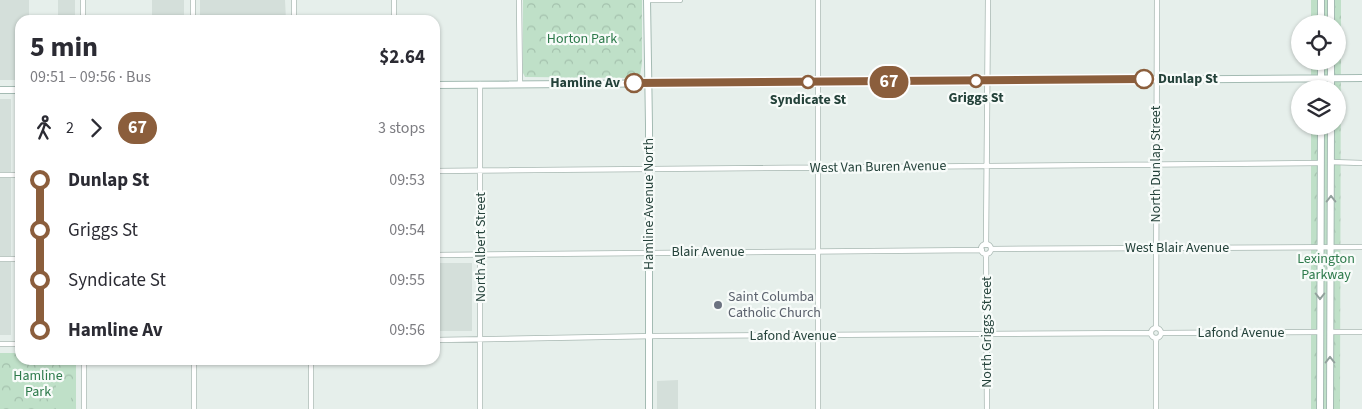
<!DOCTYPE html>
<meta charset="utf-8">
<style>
:root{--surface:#fff;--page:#f7f7f7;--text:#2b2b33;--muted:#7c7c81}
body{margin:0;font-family:"Source Sans 3",sans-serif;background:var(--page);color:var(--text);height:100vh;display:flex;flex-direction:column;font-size:19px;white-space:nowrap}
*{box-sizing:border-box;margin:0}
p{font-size:16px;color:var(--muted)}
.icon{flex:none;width:28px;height:28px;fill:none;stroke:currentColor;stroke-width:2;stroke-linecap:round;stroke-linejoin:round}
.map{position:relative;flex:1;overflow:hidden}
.sheet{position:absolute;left:15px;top:15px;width:425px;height:350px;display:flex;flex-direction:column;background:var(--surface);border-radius:15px;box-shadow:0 1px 4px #0004}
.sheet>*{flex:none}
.badge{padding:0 10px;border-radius:16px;font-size:18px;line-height:32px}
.tools{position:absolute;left:1291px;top:15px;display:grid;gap:10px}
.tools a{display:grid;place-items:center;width:55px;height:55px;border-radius:50%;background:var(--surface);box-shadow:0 1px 4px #0004;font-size:25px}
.map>.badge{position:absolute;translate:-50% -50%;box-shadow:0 0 0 2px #fff}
.legs{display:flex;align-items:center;gap:8px;height:55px;padding:0 15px;font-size:16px}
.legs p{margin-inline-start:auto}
.head{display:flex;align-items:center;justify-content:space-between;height:85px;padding:0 15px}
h1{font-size:28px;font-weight:700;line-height:38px}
ul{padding:0 15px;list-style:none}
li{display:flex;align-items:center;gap:18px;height:50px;font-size:19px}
li i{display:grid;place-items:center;width:8px;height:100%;margin:0 6px;background:currentColor}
li i::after{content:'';width:12px;height:12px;margin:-6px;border:4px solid;border-radius:50%;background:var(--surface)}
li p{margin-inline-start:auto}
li:first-child i{background:linear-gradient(#0000 50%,currentColor 0)}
li:last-child i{background:linear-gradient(currentColor 50%,#0000 0)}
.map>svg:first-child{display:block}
.built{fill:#d4dfda}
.park{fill:url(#park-crowns)}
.pitch{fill:#bfe0c8}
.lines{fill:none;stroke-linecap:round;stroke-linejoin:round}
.street-casing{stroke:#a8b8b2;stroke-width:6}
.secondary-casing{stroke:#a4bbb3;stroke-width:8}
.street{stroke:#fff;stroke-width:4.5}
.secondary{stroke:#fff;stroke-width:6}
.oneway{stroke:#92a09c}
.line-1-casing{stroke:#fff;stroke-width:11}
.line-1{stroke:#8b5e3c;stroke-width:8}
.stop-1-dot{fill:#fff;stroke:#8b5e3c;stroke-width:2.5}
.worship-dot{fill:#6b7280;stroke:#f7fbf9;stroke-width:2}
.labels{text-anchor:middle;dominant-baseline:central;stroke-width:4.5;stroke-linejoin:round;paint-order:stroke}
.park-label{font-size:14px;fill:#2d7a4b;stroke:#f7fbf9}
.stop-label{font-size:14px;font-weight:bold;fill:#24423a;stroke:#f7fbf9}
.street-label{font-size:14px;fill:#24423a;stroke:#f7fbf9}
.worship-label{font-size:14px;fill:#5b616d;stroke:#f7fbf9;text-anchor:start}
</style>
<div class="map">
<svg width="1362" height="409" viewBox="0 0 1362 409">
<defs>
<pattern id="park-crowns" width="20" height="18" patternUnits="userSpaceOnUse" patternTransform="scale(1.25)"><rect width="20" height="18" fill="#bfe0c8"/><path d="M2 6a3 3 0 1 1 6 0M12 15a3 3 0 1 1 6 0" fill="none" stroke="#a4c1ad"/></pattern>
</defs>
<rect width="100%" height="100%" fill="#e6efeb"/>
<path class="built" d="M0 0H29V20H20V80H0Z
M58 0H75V20H58Z
M152 0H184V20H152Z
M200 0H285L286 20H200Z
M0 99H11V335H0Z
M435 263H472V331H435Z
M678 380V409H657V381Z"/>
<path class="park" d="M523 0H642V63L640 76 637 78 525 77 523 73Z
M1311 0H1341L1340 409H1311V126H1338V89H1311V61H1338V24H1311Z
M0 353H20V360H76V409H0Z"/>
<path class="pitch" d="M56 383H71V409H56Z"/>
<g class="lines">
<defs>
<path id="street" d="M83 0V20
M193 0V20
M394 0V20
M519 0 520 84
M647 0H680
M294 20V0
M480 84V409
M1331 162 1362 163
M435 171 1320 163
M0 175H20
M981 249a5 5 0 1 1 10 0a5 5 0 1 1-10 0Z
M986 245 988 0
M991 249 1362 247
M986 254 987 409
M435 255 982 250
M0 259H20
M1151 333a5 5 0 1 1 10 0a5 5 0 1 1-10 0Z
M1156 328 1157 0
M1330 332H1362
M1161 333 1320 332
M435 340 656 336 1151 333
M0 344H20
M84 360V409
M194 360V409
M311 360V409
M818 409V0
M1156 409V338"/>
<path id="secondary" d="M647 0 649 125V409
M1321 24V0
M1331 24V0
M1321 61V89
M1331 61V89
M435 85 1362 78
M0 90H20
M1320 409 1321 126
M1330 409 1331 126"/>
</defs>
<use href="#street" class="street-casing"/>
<use href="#secondary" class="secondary-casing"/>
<use href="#street" class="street"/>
<use href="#secondary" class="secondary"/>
</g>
<defs><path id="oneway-chevron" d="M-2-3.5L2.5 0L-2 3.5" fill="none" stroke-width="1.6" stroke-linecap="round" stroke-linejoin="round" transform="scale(1.25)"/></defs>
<g class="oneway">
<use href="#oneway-chevron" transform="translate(1331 199) rotate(-90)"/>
<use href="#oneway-chevron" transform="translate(1320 296) rotate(90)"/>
<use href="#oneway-chevron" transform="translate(1330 360) rotate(-90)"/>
</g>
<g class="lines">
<defs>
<path id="line-1" d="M634 83 1144 79"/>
</defs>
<use href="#line-1" class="line-1-casing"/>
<use href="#line-1" class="line-1"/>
</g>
<g class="stop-1-dot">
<circle cx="1144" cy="79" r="9"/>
<circle cx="976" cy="81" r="6"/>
<circle cx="808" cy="82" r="6"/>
<circle cx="634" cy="83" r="9"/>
</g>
<circle class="worship-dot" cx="718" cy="305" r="5"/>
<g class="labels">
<g class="park-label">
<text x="582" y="39">Horton Park</text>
<text x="1326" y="259">Lexington<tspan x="1326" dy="16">Parkway</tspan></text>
<text x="38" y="376">Hamline<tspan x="38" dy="16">Park</tspan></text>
</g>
<g class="stop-label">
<text x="1158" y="79" text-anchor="start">Dunlap St</text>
<text x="620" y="83" text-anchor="end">Hamline Av</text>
<text x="976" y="98">Griggs St</text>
<text x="808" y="100">Syndicate St</text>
</g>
<g class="street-label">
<text transform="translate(1156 164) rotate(-90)">North Dunlap Street</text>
<text transform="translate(878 167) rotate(-1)">West Van Buren Avenue</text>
<text transform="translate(649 204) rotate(-90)">Hamline Avenue North</text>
<text transform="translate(481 247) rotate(-90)">North Albert Street</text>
<text x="1177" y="248">West Blair Avenue</text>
<text x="708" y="252">Blair Avenue</text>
<text transform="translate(987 332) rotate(-90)">North Griggs Street</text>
<text x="1241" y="333">Lafond Avenue</text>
<text x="793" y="336">Lafond Avenue</text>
</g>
<g class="worship-label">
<text x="728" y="297">Saint Columba<tspan x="728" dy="16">Catholic Church</tspan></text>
</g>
</g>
</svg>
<div class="tools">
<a><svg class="icon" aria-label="locate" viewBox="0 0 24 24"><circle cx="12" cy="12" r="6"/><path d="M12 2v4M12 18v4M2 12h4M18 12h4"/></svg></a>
<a><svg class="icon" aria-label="layers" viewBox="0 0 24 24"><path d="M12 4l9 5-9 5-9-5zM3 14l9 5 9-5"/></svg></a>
</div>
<b class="badge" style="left:889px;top:82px;background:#8b5e3c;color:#fff">67</b>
<section class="sheet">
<div class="head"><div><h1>5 min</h1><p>09:51 – 09:56 · Bus</p></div><b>$2.64</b></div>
<div class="legs"><svg class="icon" aria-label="walk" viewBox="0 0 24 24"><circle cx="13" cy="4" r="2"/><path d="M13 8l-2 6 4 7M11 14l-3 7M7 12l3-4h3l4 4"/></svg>2<svg class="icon" aria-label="forward" viewBox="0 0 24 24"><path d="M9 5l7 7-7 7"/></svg><b class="badge" style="background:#8b5e3c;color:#fff">67</b><p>3 stops</p></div>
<ul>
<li><i style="color:#8b5e3c"></i><b>Dunlap St</b><p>09:53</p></li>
<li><i style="color:#8b5e3c"></i><span>Griggs St</span><p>09:54</p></li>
<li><i style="color:#8b5e3c"></i><span>Syndicate St</span><p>09:55</p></li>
<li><i style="color:#8b5e3c"></i><b>Hamline Av</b><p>09:56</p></li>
</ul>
</section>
</div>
